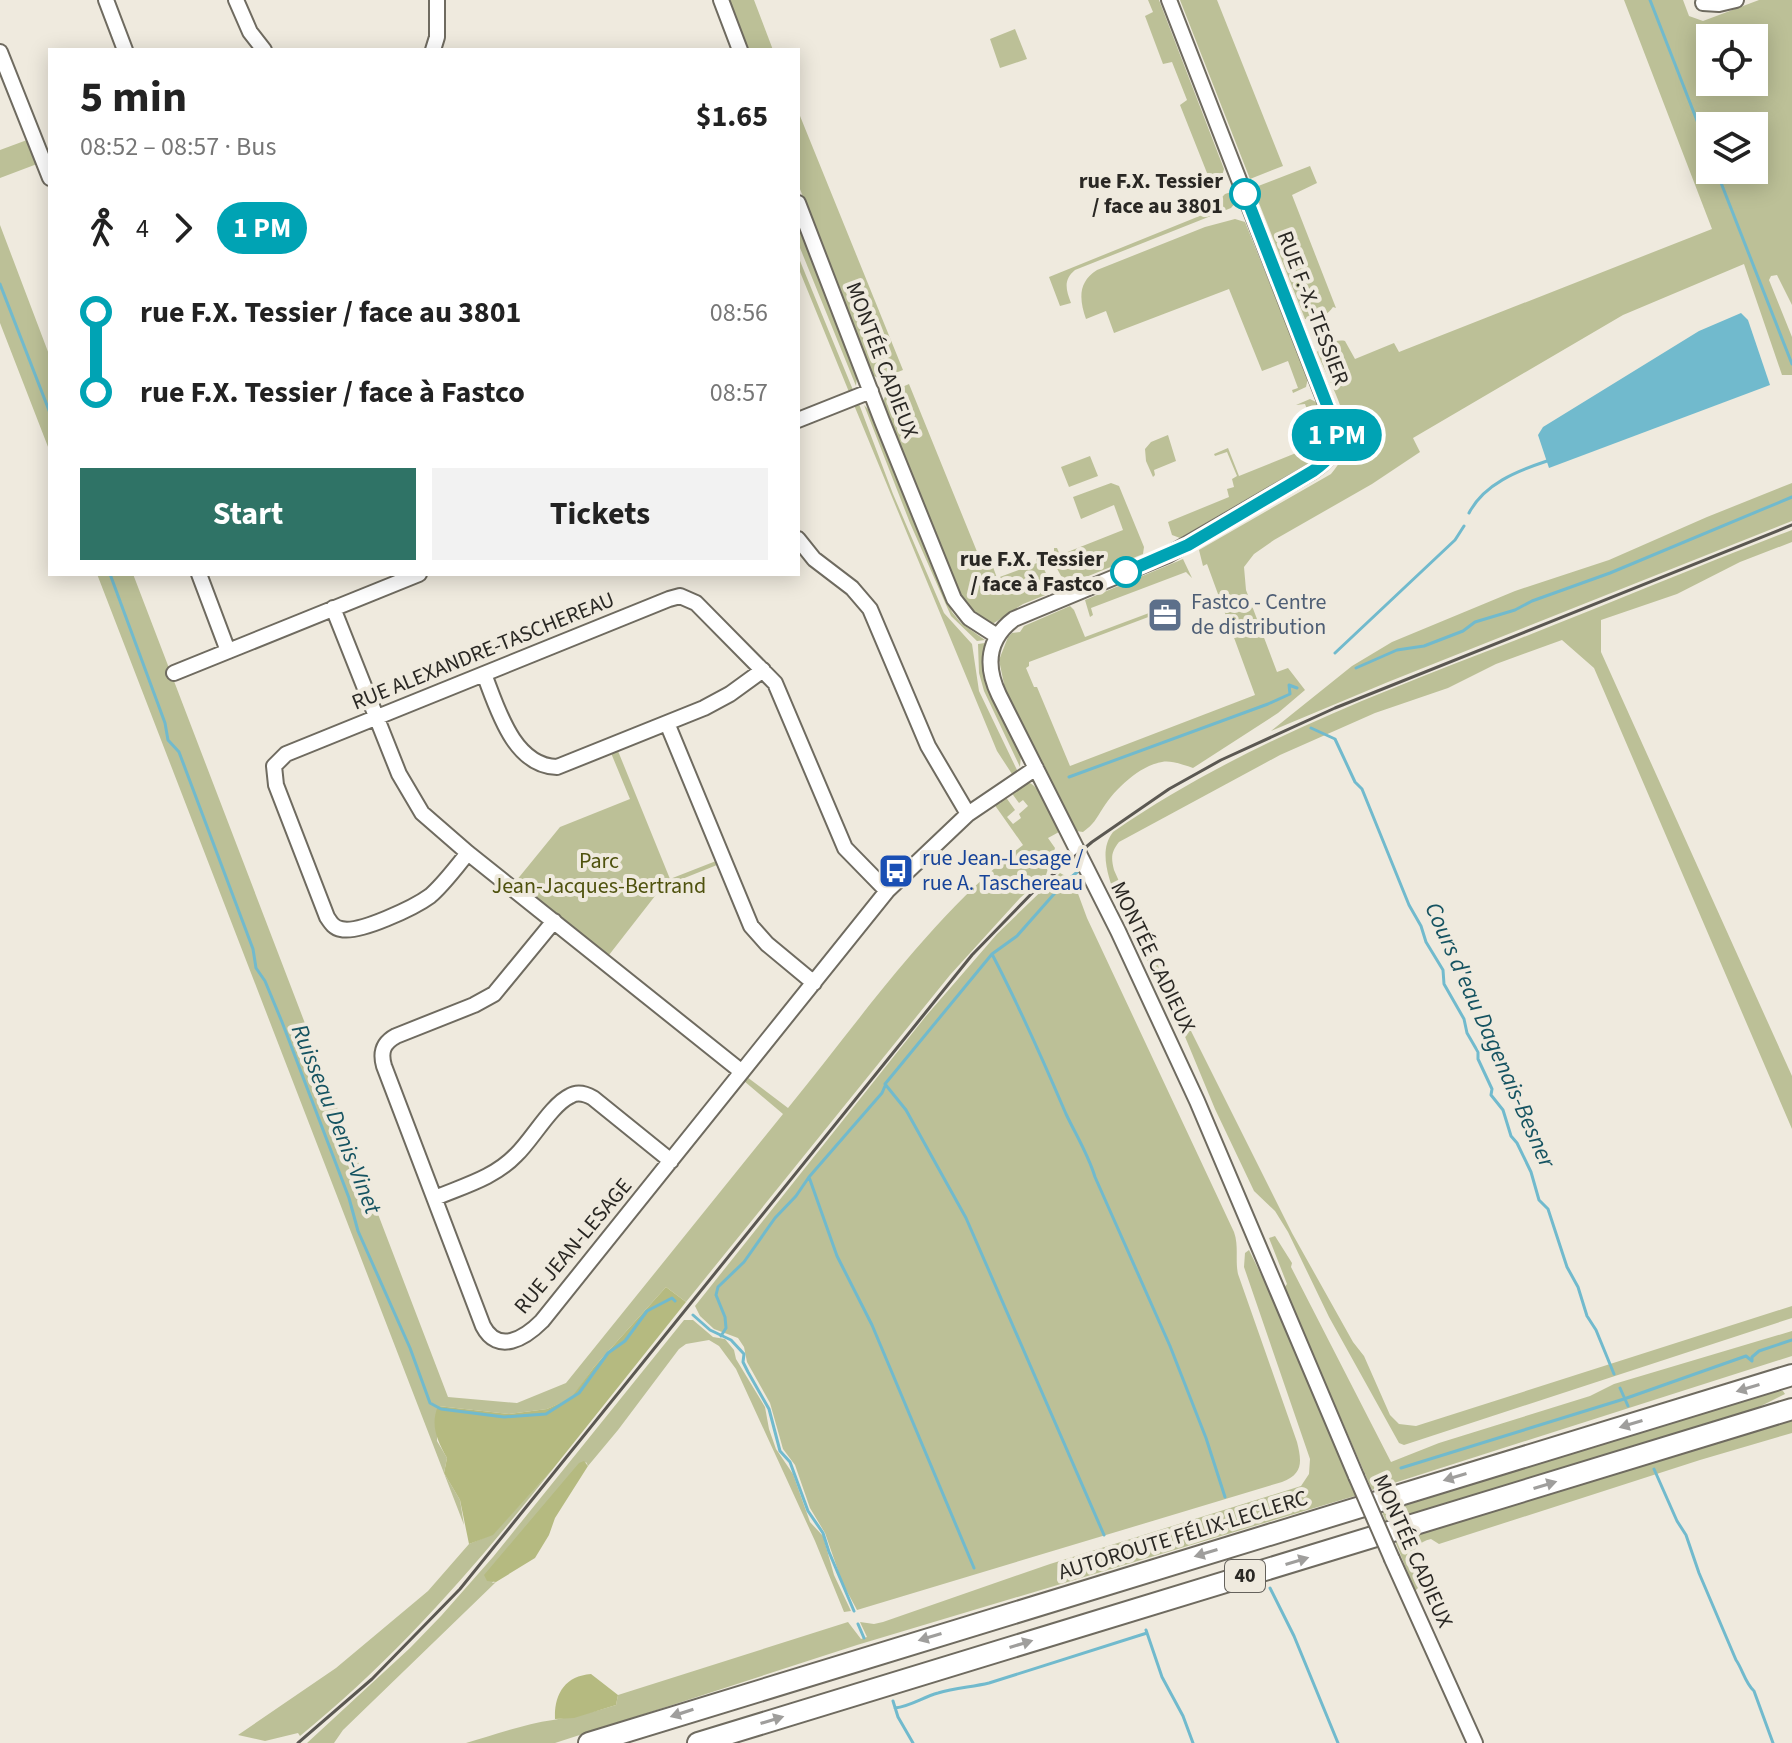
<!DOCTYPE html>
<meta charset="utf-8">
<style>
:root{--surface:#fff;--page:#f2f2f2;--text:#222;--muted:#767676;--accent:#2f7366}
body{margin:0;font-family:"Source Sans 3",sans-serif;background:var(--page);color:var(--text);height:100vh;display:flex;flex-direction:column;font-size:30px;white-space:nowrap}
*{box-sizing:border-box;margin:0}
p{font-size:26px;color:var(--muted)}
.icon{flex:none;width:44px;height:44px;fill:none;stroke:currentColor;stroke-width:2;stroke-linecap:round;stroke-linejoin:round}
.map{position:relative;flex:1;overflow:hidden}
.sheet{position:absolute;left:48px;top:48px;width:752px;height:528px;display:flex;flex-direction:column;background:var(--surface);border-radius:0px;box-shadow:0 4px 20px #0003}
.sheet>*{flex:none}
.badge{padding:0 16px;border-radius:26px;font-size:28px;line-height:52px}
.controls{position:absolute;left:1696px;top:24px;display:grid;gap:16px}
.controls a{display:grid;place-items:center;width:72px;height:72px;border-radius:0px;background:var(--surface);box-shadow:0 4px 20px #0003;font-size:40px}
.map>.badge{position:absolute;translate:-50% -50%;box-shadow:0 0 0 4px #fff}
.legs{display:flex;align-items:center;gap:12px;height:88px;padding:0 32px;font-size:26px}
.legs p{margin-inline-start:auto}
.summary{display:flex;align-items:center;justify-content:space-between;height:136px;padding:0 32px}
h1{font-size:44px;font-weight:700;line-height:60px}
.cta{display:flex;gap:16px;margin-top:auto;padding:16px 32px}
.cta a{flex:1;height:92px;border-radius:0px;background:var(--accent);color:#fff;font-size:32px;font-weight:700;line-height:92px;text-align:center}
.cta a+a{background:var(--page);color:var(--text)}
ul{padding:0 32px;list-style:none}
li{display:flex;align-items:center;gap:28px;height:80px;font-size:30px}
li i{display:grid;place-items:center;width:12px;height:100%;margin:0 10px;background:currentColor}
li i::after{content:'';width:20px;height:20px;margin:-10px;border:6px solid;border-radius:50%;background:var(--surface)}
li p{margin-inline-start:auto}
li:first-child i{background:linear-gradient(#0000 50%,currentColor 0)}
li:last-child i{background:linear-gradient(currentColor 50%,#0000 0)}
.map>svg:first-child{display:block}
.green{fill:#bcc097;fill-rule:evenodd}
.forest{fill:#b5ba80}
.water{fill:#71bacd}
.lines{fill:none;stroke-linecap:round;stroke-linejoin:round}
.stream{stroke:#71bacd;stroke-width:3}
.minor-casing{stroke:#6f6b60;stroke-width:18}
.highway-casing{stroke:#6f6b60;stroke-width:24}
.minor{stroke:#fff;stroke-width:14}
.highway{stroke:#fff;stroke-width:20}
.rail{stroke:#5b5852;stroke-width:3}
.minor-bridge-casing{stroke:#6f6b60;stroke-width:18;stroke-linecap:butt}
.minor-bridge{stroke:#fff;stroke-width:14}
.oneway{fill:#9f9e9c}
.line-1-casing{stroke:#fff;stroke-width:18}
.line-1{stroke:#00a3b4;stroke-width:12}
.stop-1-dot{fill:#fff;stroke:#00a3b4;stroke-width:4}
.labels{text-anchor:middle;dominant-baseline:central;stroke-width:8;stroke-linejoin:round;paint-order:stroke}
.shield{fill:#efeade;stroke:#65625c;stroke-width:2}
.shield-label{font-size:20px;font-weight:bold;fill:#2a2824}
.stop-label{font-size:22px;font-weight:bold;fill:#2a2824;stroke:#efeade;text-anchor:end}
.street-label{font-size:22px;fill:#2a2824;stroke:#efeade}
.service-label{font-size:22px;fill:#4e5e75;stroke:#efeade;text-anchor:start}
.transit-label{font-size:22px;fill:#164399;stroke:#efeade;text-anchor:start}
.park-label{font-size:22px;fill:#4f520e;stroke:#efeade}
.water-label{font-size:24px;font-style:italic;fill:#155361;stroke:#efeade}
</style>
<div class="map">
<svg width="1792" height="1743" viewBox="0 0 1792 1743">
<rect width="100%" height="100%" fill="#efeade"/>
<path class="green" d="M729 0H754L773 50H747Z
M1148 0H1159L1224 169 1222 176 1216 180 1209 178 1180 105 1187 100 1172 62 1163 64 1145 16 1153 12Z
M1180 0H1217L1283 166 1250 179Z
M1624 0H1683L1689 16 1703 21 1759 0H1792V305L1777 275 1771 276 1769 280 1792 337V375H1782L1744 264 1623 315 1413 438 1420 452 1372 484 1274 540 1254 554 1244 567 1246 590 1277 672 1288 668 1305 690 1278 713 1193 768C1184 765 1171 760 1162 762 1139 766 1115 789 1103 808 1096 819 1094 824 1083 832L1076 831 1002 686 1004 684 999 660 1008 637 1012 633 1020 632 1024 626 1070 606 1074 610 1085 637 1157 610 1159 613 1029 662V666L1026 668 1034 687H1037L1070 766 1255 695 1207 564 1203 566 1199 550 1331 474C1365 436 1333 392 1317 352 1323 345 1336 339 1345 341L1355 359 1394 343 1399 352 1712 229ZM1710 38H1754V82H1710ZM1710 126H1754V170H1710Z
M1015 29 1027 59 1000 68 990 39Z
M798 111 903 370 880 379 872 375 798 184Z
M27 140 37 164 0 178V150Z
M1310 166 1317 183 1292 195 1336 308 1333 307C1327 316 1315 321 1305 319L1253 188Z
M1231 192 1237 201 1231 208 1075 270C1063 280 1066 290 1071 303L1060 306 1049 277 1207 213 1225 194Z
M1235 219 1245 222 1308 378 1306 387 1293 393 1292 390 1298 388 1288 361 1262 371 1229 289 1114 333 1106 311 1086 319C1079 299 1078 282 1097 270L1205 227Z
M798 224 857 377 856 386 798 243Z
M0 225 50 357V452L0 323Z
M798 256 853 390 849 392 798 267Z
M909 384 980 559 989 556 997 578 1037 563 1036 557 1038 555 1051 585 1048 594 1023 604 994 623C983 623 973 614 965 606L882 404 886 394Z
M1310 399 1318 403C1325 422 1333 437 1321 456L1180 538 1172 535 1168 522 1229 497 1227 489 1234 487 1232 479 1237 476 1227 452 1215 456 1214 454 1228 448 1239 476 1301 451 1295 440 1315 431 1305 404 1296 405Z
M859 404 893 494 944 613 972 644 979 691 1017 770 1012 774 997 751 854 405Z
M864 405 871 412 952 612 961 623 985 640 977 641 951 616 910 523Z
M1168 435 1176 461 1154 470 1155 475 1153 477 1146 461 1145 449 1151 442Z
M1090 456 1098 476 1069 487 1061 467Z
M1111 483 1119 486 1144 547 1143 554 1066 585 1054 563V548H1057L1060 555 1123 530 1114 505 1081 519 1073 497Z
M1792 483V521L1388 682 1271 731 1352 666 1392 642 1515 591 1609 560 1707 517Z
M1792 530V542L1740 562 1677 594 1601 620V652L1792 1076V1129L1594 668 1562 640 1496 664 1448 688 1375 713 1280 755 1119 842C1111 852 1111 858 1114 870L1142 933 1292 1233 1353 1342 1364 1356 1390 1415 1399 1424 1416 1426 1792 1306V1318L1404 1445 1399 1443 1329 1317 1288 1232 1275 1211 1254 1191 1215 1109 1181 1027 1116 899C1109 878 1098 851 1113 832 1237 746 1377 694 1516 640 1609 604 1700 565 1792 530Z
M1183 559 1192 578 1186 572 1091 608 1093 615 1090 617 1085 600Z
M97 574H133L448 1397 517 1403 566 1383 783 1114 744 1081 747 1077 788 1108C859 1021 934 913 1023 845L994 804 1001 803 1000 800 1005 796 1015 810 1007 817 1013 824 1021 818 1019 814 1028 806 1023 800 1019 803 1011 792C1016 789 1023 783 1029 783 1039 784 1055 822 1059 832L1048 838 1055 848 1046 875 1020 898 950 975 686 1302 666 1287 594 1367 572 1398 547 1409 509 1414 438 1406 437 1441 447 1458 444 1473 460 1500 464 1525Z
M985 643C978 686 1002 718 1021 755L1020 767 984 691 979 673 978 644Z
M618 751 670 879 716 861 717 865 662 887 609 955 516 881 560 827 630 799 611 753Z
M1060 873 1073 880 1087 918 1234 1232C1239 1246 1235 1260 1238 1274L1297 1442C1302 1462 1303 1474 1282 1482L857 1610 842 1582 825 1533 810 1508 795 1465 783 1449 770 1403 747 1362 744 1347 738 1338 714 1329 700 1316 695 1306 926 1016 997 934Z
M1275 1236 1292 1263 1291 1267 1391 1462 1439 1443 1590 1396 1614 1384 1792 1331V1356L1372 1490 1284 1288 1287 1284 1269 1238Z
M1249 1250 1277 1307 1358 1495 857 1645 555 1743H466C494 1735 524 1724 553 1720 574 1716 595 1712 616 1705L618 1695 848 1622 861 1639 867 1637 860 1622 874 1624 883 1622 1050 1564 1301 1486 1309 1474 1310 1459 1244 1267 1245 1253Z
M684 1320H693L713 1337 725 1339 734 1350 736 1359 765 1407 769 1429 776 1449 793 1474 810 1522 823 1536 834 1575 851 1611 844 1612 815 1541 736 1369 719 1346 709 1340 686 1344 679 1349 618 1430 588 1466 586 1462 492 1583 496 1582 343 1730 334 1743H307L410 1648 441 1616 493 1557Z
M1774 1390 1783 1391 1785 1394 1743 1415 1387 1524 1380 1507Z
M1792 1420V1433L1700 1460 1439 1544 1431 1539C1405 1545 1417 1569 1419 1587L1415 1591 1395 1541Z
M552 1470C476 1566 396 1658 300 1736L298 1733 265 1741 238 1735 336 1668 428 1591 469 1544 493 1534Z"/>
<path class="forest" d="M666 1287 686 1302 552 1470 493 1535 469 1544 460 1500 444 1473 447 1458C437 1440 430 1425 438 1406L509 1414 547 1409 571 1398 594 1367Z
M584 1461 588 1466 555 1518 549 1535 535 1558 496 1582 487 1581 484 1575 579 1463Z
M591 1674 618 1695 616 1705 574 1718 555 1719C554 1694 565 1676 591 1674Z"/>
<path class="water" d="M1741 313 1748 320 1770 385 1549 468 1538 435 1543 427 1699 331Z"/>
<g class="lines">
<path class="stream" d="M1650 0 1710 154
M1716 170 1792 364
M0 284 50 413
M1469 513C1484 484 1517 471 1547 461
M110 574 165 723 168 740 179 752 253 949 256 968 265 981 282 1022 349 1198 358 1231 410 1348 430 1403 441 1409 504 1417 546 1414 579 1393 608 1353 625 1341 647 1311 672 1298 675 1301
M1335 653 1455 540 1464 526
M1356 668 1397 650 1424 646 1463 631 1475 622 1515 610 1532 601 1610 573 1792 497
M1311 728 1335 739 1355 782 1362 789 1409 905 1421 926 1426 942 1443 970 1444 984 1464 1019 1467 1033 1478 1052V1059L1492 1089 1491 1095 1503 1110 1511 1136 1517 1143 1531 1172 1539 1200 1548 1209 1567 1267 1578 1287 1587 1316 1596 1330 1614 1374
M1069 777 1268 704 1290 694 1289 685 1297 688
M992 954 1017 936 1062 885 1082 868
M809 1177 837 1256 872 1325 974 1568
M693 1315 710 1330 731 1340 744 1354 743 1362 748 1372 769 1409 780 1451 790 1462 808 1511 823 1533 829 1552 854 1611
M721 1336 726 1328 725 1317 716 1295 718 1287 744 1262 775 1218 796 1196 809 1177 882 1093 885 1086
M1620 1388 1628 1406
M1401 1468 1624 1399 1746 1356 1752 1361V1357L1759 1351 1792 1340
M1654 1469 1677 1521 1686 1535 1699 1573 1736 1660C1743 1670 1745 1683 1754 1691L1773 1743
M1104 1535 966 1218 906 1110 885 1084 992 954C1019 1006 1043 1060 1066 1114 1076 1135 1088 1154 1095 1177L1170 1346 1206 1438 1225 1497
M1270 1588 1294 1636 1338 1743
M858 1624 864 1638
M1146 1630 1162 1677 1183 1716 1193 1743
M893 1701 898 1717 913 1743
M895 1708C911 1706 923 1697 938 1693 955 1688 972 1687 989 1683L1147 1633"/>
<defs>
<path id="minor" d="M106 0 125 50
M236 0 250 32 264 50
M721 0 740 50
M1169 0 1332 419C1341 443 1333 457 1313 471L1168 555 1014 619C987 639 985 666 999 695L1118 931 1197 1101 1356 1476
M1703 3 1719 4 1736 0
M433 50 437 37V0
M0 52 50 178
M798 203 882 421 954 599 969 618 997 636
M798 420 871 391
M798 539 814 559 852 588 870 609 928 746 968 814
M199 574 228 651
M333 608 399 774 422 813 468 853 742 1072
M174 673 419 574
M484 674C497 707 513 766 557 767L704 708 730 694 763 670
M667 723 751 926 767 944 814 983
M468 853C456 867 444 884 430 896 415 907 359 934 341 929 334 928 331 923 327 917L276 785 274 766 286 754 669 599 680 596 696 603 775 683 845 848 887 891
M554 921 494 994 474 1005 396 1036C383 1043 380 1052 384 1066L483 1326C498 1355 525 1338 542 1321L887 891 968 814 1036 768
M435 1198C463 1186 494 1178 516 1155 532 1140 551 1105 570 1096 578 1091 586 1094 593 1098L671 1161
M1392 1559 1475 1743"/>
<path id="highway" d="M589 1743 1792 1375
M698 1743 1792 1409"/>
</defs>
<use href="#minor" class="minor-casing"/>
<use href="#highway" class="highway-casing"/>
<use href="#minor" class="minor"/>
<use href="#highway" class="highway"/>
<path class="rail" d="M298 1743 372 1679 460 1589 972 955 1037 888 1092 842 1169 789 1221 760 1335 708 1792 525"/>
<defs>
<path id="minor-bridge" d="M1356 1476 1392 1559"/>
</defs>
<use href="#minor-bridge" class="minor-bridge-casing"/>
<use href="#minor-bridge" class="minor-bridge"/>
</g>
<defs><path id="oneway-solid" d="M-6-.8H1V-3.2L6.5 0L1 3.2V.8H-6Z" transform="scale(2)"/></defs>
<g class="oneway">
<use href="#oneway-solid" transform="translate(1748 1388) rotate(163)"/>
<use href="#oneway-solid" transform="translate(1631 1424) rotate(163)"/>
<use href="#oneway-solid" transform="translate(1455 1477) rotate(163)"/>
<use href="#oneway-solid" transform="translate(1545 1485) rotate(-17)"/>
<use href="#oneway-solid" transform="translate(1206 1553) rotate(163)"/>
<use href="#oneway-solid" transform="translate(1297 1561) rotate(-17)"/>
<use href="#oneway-solid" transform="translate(930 1637) rotate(163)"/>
<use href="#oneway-solid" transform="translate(1021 1644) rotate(-17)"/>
<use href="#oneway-solid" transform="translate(682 1713) rotate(162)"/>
<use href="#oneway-solid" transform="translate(772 1720) rotate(-17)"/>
</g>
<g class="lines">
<defs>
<path id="line-1" d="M1126 572 1188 545 1313 471C1330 459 1339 449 1336 428L1245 194"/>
</defs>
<use href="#line-1" class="line-1-casing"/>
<use href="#line-1" class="line-1"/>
</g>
<defs>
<symbol id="office-square" viewBox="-11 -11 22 22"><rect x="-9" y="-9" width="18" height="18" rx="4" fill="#5c6f8a" stroke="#efeade"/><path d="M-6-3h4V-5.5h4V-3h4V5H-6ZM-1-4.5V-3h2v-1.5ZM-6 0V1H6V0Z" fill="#fff"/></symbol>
<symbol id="bus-square" viewBox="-11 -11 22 22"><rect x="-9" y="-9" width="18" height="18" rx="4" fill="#1a4fb4" stroke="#efeade"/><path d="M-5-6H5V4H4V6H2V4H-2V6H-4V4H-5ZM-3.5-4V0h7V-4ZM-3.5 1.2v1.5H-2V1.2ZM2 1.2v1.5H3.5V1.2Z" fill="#fff"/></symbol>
</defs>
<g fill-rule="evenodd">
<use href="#office-square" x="1145" y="595" width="40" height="40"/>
<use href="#bus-square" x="876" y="851" width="40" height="40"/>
</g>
<g class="stop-1-dot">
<circle cx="1245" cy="194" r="14"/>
<circle cx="1126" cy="572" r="14"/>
</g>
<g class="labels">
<rect class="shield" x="1225" y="1560" width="40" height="32" rx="6"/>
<g class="shield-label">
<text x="1245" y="1576">40</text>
</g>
<g class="stop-label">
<text x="1223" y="181">rue F.X. Tessier<tspan x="1223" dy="25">/ face au 3801</tspan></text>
<text x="1104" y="559">rue F.X. Tessier<tspan x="1104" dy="25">/ face à Fastco</tspan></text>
</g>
<g class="street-label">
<text transform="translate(1313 308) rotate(69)">RUE F.-X.-TESSIER</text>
<text transform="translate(882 360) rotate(69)">MONTÉE CADIEUX</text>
<text transform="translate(483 651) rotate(-22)">RUE ALEXANDRE-TASCHEREAU</text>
<text transform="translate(1153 957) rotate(64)">MONTÉE CADIEUX</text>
<text transform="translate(573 1246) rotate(-50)">RUE JEAN-LESAGE</text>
<text transform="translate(1183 1535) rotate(-17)">AUTOROUTE FÉLIX-LECLERC</text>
<text transform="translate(1413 1551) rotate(66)">MONTÉE CADIEUX</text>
</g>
<g class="service-label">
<text x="1191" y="602">Fastco - Centre<tspan x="1191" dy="25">de distribution</tspan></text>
</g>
<g class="transit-label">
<text x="922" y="858">rue Jean-Lesage /<tspan x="922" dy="25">rue A. Taschereau</tspan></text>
</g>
<g class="park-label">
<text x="599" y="861">Parc<tspan x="599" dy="25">Jean-Jacques-Bertrand</tspan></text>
</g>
<g class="water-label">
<text transform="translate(1490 1035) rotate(66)">Cours d'eau Dagenais-Besner</text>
<text transform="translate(336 1119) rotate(68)">Ruisseau Denis-Vinet</text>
</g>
</g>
</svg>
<div class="controls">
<a><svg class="icon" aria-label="locate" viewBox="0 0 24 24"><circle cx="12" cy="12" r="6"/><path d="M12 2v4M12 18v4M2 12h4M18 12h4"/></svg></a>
<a><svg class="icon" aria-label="layers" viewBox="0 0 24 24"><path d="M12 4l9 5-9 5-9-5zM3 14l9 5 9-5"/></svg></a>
</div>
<b class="badge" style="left:1337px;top:435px;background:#00a3b4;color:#fff">1 PM</b>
<section class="sheet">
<div class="summary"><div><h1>5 min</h1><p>08:52 – 08:57 · Bus</p></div><b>$1.65</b></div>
<div class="legs"><svg class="icon" aria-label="walk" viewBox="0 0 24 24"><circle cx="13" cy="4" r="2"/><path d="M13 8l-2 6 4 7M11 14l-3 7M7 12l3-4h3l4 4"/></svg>4<svg class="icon" aria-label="forward" viewBox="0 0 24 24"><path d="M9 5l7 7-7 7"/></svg><b class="badge" style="background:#00a3b4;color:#fff">1 PM</b></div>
<ul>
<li><i style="color:#00a3b4"></i><b>rue F.X. Tessier / face au 3801</b><p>08:56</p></li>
<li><i style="color:#00a3b4"></i><b>rue F.X. Tessier / face à Fastco</b><p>08:57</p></li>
</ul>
<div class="cta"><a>Start</a><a>Tickets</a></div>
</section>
</div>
